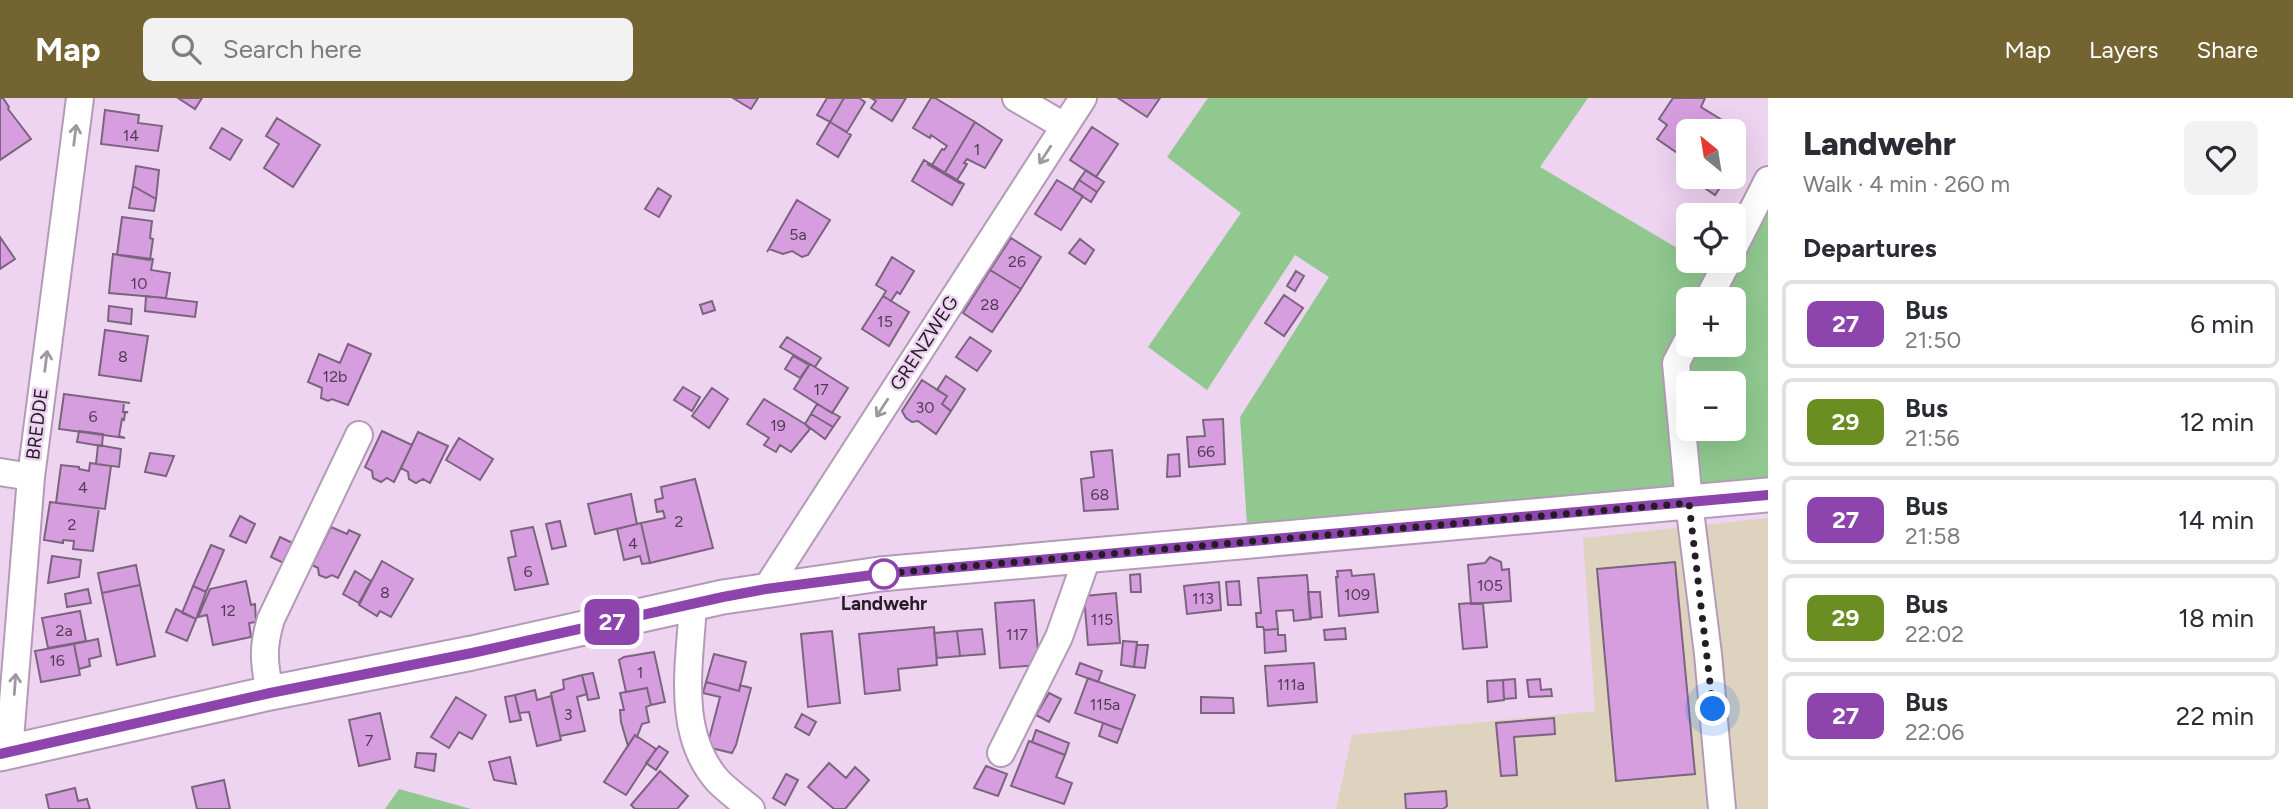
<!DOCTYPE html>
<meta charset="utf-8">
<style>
:root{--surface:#fff;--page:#f2f2f3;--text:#2b2b33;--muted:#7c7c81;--line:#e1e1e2;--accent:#746431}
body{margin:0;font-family:Figtree,sans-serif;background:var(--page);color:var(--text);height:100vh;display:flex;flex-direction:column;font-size:26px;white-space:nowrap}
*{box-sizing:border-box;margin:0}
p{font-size:23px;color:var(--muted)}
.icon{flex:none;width:38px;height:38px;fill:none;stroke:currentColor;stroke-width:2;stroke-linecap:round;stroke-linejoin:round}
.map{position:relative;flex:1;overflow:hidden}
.side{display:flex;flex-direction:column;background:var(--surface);width:525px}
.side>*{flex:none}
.badge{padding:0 14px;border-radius:10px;font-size:24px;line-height:46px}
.needle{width:46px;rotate:330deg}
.tools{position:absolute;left:1676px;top:21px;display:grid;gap:14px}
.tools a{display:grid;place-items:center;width:70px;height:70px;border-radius:10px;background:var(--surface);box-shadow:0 7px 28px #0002;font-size:35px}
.you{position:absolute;width:35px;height:35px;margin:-18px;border:5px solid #fff;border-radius:50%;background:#1a73e8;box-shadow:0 0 0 10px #1a73e833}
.map>.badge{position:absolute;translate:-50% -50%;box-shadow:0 0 0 4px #fff}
h2{padding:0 35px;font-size:26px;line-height:63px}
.round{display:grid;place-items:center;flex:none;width:74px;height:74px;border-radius:10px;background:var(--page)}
.overview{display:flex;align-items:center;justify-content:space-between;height:119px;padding:0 35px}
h1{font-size:33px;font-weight:800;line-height:52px}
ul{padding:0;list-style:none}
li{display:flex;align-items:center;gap:21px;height:88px;margin:0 14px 10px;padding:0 21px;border:4px solid var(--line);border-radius:10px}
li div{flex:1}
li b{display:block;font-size:26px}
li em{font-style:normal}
li .badge{min-width:77px;font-weight:700;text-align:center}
header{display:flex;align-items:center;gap:42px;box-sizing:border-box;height:98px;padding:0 35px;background:var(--accent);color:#fff}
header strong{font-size:33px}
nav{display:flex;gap:38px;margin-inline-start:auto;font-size:24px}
.search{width:490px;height:63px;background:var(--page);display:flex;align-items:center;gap:18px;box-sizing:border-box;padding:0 24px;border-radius:10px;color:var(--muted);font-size:26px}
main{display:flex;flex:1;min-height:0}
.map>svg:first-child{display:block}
.commercial{fill:#ded3bf}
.green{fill:#90c88f;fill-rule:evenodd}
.building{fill:#d79edf;stroke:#7b647e;stroke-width:2}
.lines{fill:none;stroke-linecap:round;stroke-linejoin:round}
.minor-casing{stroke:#b39bb7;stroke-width:30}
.major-casing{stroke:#b39bb7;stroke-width:37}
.minor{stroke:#fff;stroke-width:26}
.major{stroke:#fff;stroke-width:33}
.oneway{stroke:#9d999e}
.line-casing{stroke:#fff;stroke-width:16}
.line{stroke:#8e44ad;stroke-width:10}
.walk{stroke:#251c27;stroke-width:7;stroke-dasharray:0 12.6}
.stop-dot{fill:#fff;stroke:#8e44ad;stroke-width:3.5}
.labels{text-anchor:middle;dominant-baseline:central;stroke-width:5;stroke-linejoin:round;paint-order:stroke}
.number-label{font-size:16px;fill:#523c55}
.street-label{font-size:19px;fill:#251c27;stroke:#eed4f1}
.stop-label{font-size:19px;font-weight:bold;fill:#251c27;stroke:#eed4f1}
</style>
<header>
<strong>Map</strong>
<div class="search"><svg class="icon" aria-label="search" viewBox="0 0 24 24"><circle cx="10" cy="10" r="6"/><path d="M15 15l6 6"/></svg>Search here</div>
<nav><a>Map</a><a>Layers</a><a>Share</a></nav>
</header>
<main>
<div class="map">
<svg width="1768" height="711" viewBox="0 0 1768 711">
<rect width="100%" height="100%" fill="#eed4f1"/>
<path class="commercial" d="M1768 420V711H1336L1352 637 1595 613 1583 440Z"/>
<path class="green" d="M1208 0H1588L1540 69 1689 157V163H1699L1721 176 1768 82V397L1248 443 1240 319 1329 179 1295 157 1207 292 1148 249 1241 115 1167 59ZM1689 201H1734V247H1689ZM1689 285H1734V331H1689Z
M399 691 471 711H385Z"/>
<path class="building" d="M0 0H3L9 9 8 11 31 41 0 62Z
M178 0H202L195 11Z
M733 0H758L751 11Z
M827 0H844L830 24 817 17Z
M844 0H859L865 4 847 34 830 24Z
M871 0H906L892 23 871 10 876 3Z
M931 0H935L975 24 944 76 927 66 932 67 942 51 944 52 947 48 931 37 930 40 913 30Z
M1118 0H1160L1147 19Z
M1673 0H1705L1701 9 1722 22 1714 33H1707L1701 29 1698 33H1689V63L1657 41 1667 27 1659 21Z
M105 12 139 17 138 25 162 28 158 53 101 46Z
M277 20 320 47 293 89 264 70 279 46 266 38Z
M830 24 851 37 838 59 817 46Z
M975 24 1002 42 985 70 967 61 964 65 967 66 957 82 961 86 944 76Z
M1092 29 1118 46 1096 79 1070 62Z
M222 30 242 42 230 62 210 50Z
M924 62 964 86 952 107 912 83Z
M136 68 159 72 156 101 133 88Z
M1086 72 1104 84 1097 94 1079 82Z
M1699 79H1727L1715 97 1696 84Z
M1057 82 1083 98 1061 132 1035 116Z
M1079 82 1097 94 1091 104 1073 92Z
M133 88 156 101 154 113 129 110Z
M658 90 671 98 659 119 645 111Z
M797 102 830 122 808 157 802 159 792 153 783 156 769 151 767 154Z
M122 119 152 123 150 140 153 141 150 162 117 157Z
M0 139 15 161 0 171Z
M1011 140 1041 159 1021 191 990 172Z
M1080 141 1094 152 1085 166 1069 155Z
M113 156 153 161 151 172 170 175 166 200 109 195Z
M892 159 914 173 900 196 897 194 891 203 883 198 886 193 876 187Z
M990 172 1021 191 992 234 963 215Z
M1296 173 1304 178 1295 193 1287 188Z
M1284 197 1303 210 1284 238 1265 225Z
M146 198 197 204 195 219 145 213Z
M883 198 909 214 889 248 862 231Z
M712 203 715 212 703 216 700 207Z
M109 208 132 211 131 226 108 223Z
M105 232 148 238 141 283 99 277Z
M787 239 821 260 815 269 780 249Z
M970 239 991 253 977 273 956 259Z
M348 246 371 256 348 307 332 301 328 303 321 300 322 290 308 284 319 256 340 265Z
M793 258 809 267 800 280 785 271Z
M810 266 848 290 832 315 794 291Z
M946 278 965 291 951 313 942 306 947 298 937 292Z
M922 282 947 298 942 306 951 313 936 336 918 323 912 324 906 320 902 313Z
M683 289 700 299 692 313 674 302Z
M712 290 728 301 709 330 692 318Z
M64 296 130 305H124L123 314H128L125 315 124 322 122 321 119 338 125 340 59 331Z
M764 301 805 326 810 331 791 354 780 347 776 354 764 347 769 340 747 326Z
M817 306 840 319 833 329 811 316Z
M811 316 833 329 825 341 805 326Z
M1223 321 1225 366 1189 369 1187 339 1205 338 1203 322Z
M79 333 103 336 102 348 77 344Z
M382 333 412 347 394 384 387 380 381 384 373 380 372 373 365 369Z
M418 334 448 348 430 385 423 381 416 385 409 381 408 374 401 370Z
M459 340 493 361 480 382 446 362Z
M98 347 121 351 119 369 96 366Z
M1112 352 1118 411 1084 413 1081 381 1094 379 1091 354Z
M150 355 174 358 166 378 145 374Z
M1179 356 1180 378 1167 379 1168 357Z
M90 365 111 368 105 411 56 405 61 367 79 369V371L89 373Z
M695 381 713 450 650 465 641 425 665 420 663 413 657 414 655 402 663 400 661 389Z
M631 396 637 426 595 436 588 406Z
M50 404 99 410 93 453 73 451 74 443 63 442V445L44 442Z
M240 418 255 426 246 445 230 438Z
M560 423 566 448 552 451 546 426Z
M641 425 650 465 642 466 640 458 624 462 617 431Z
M331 429 347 436 349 432 360 437 338 480 332 477 326 480 319 477 318 470 312 467Z
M533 429 548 486 515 492 508 460 516 458 511 433Z
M280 439 301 449 292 469 271 459Z
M211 447 224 452 206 494 193 488Z
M52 458 81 462 79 479 48 485Z
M1490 459 1501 464 1502 472 1509 471 1511 503 1471 506 1468 467 1485 465Z
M382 463 413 481 391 519 380 513 377 518 359 507Z
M1675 464 1695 676 1616 683 1597 471Z
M136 467 140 487 102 495 98 475Z
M1351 472 1352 478 1374 476 1378 514 1339 518 1336 479H1338L1337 473Z
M355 473 371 483 359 505 343 496Z
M1140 476 1141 494H1131L1130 477Z
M1307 477 1311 521 1294 523 1293 512 1276 513 1278 531 1264 532 1263 529H1257L1256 515H1261L1258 480Z
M246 483 251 507 255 506 256 524 249 525 251 539 213 547 207 517 198 519 210 491Z
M1239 483 1241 507H1228L1226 484Z
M1219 484 1221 512 1187 516 1184 488Z
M140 487 155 558 117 567 102 495Z
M193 488 206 494 196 521 182 515Z
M88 491 91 505 67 509 65 496Z
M1308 494H1320L1322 519 1310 520Z
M1116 495 1120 545 1088 547 1084 498Z
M1034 502 1039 567 1000 570 995 505Z
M1471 505 1483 506 1487 549 1463 551 1459 506Z
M176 511 196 521 187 543 166 534Z
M80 513 86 543 48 550 42 520Z
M934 529 937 567 898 571 900 592 865 596 859 536Z
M1345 530 1346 541 1325 542 1324 532Z
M982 531 985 556 960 558 957 533Z
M1278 531V537H1285L1286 553 1265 555 1264 532Z
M832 533 840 605 808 609 801 536Z
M957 533 960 558 937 560 934 535Z
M98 541 101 558 89 561 90 568 79 571 74 546Z
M1123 543 1137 544 1134 569 1121 567Z
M74 546 80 577 41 584 35 553Z
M1137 547H1148L1145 570 1134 569Z
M654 554 665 604 651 607 647 590 626 594 619 562 624 559Z
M714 556 746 564 739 593 706 584Z
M1080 565 1102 573 1098 584 1076 576Z
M1314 565 1317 604 1268 608 1265 568Z
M593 575 599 600 588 602 582 577Z
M582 577 587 596 577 599 585 633 560 638 551 595 564 591 563 582Z
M1088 580 1135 597 1122 632 1075 615Z
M1515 581 1516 600 1504 601 1503 582Z
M1540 581 1541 592 1551 591 1552 598 1529 599 1527 582Z
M1503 582 1504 602 1488 604 1487 583Z
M706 584 739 593 740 587 751 590 736 647 732 655 707 649 720 599 703 595Z
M647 590 651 607 646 609 649 624 642 626 637 639 635 637 628 648 621 624 620 612H624L620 595Z
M535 592 537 602 551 598 561 642 537 648 529 614 519 615 515 597Z
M1049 595 1061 601 1049 624 1036 617Z
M515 597 521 622 510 624 505 599Z
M456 599 486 617 472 641 459 634 449 650 431 639Z
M1201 599 1233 600 1234 615H1201Z
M380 615 390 661 359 668 349 622Z
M802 616 816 624 809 637 795 629Z
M1554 620 1555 636 1514 639 1517 677 1501 678 1496 625Z
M1103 625 1122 632 1117 645 1099 638Z
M1036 632 1069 645 1065 657 1032 644Z
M635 637 656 651 626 697 604 684Z
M1029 643 1065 657 1056 679 1072 685 1064 706 1011 688Z
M659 648 668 654 656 672 646 665Z
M417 655 436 656 434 673 415 669Z
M510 659 516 686 494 682 489 664Z
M829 665 846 680 855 669 869 682 845 711H834L808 689Z
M986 668 1007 676 998 698 974 690Z
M660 673 688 698 677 711H635L631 707Z
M786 676 798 682 785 707 773 700Z
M224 682 230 711H197L192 689Z
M75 690 78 703 87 701 90 711H49L46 697Z
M1446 693 1447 708 1443 711H1406L1405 696Z"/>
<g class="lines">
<defs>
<path id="minor" d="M1016 0 1064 28
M1734 149 1768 82
M1708 201 1728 163
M1689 240 1676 265 1689 405 1708 556 1722 711
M0 374 31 379
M766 491 1083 0
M693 506C690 565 675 635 718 683 728 693 740 702 751 711
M270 595C264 565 262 550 271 521L359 337
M9 654 31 379 80 0
M1001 655 1059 539 1088 457"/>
<path id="major" d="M0 656 270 595 472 555 723 499 880 476 1768 397"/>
</defs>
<use href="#minor" class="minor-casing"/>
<use href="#major" class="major-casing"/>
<use href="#minor" class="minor"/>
<use href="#major" class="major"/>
</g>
<defs><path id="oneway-shaft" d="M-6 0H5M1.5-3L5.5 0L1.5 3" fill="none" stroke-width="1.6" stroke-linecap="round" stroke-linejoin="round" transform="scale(1.75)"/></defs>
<g class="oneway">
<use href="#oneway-shaft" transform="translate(75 37) rotate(-83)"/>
<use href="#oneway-shaft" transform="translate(1045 57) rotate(123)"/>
<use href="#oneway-shaft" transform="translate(46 263) rotate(-83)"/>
<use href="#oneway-shaft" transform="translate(882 310) rotate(123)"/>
<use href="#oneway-shaft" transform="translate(15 586) rotate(-86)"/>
</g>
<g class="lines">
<defs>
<path id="line" d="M0 656 270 595 472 555 723 499 766 491 880 476 1768 397"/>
</defs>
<use href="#line" class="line-casing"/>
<use href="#line" class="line"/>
<path class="walk" d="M884 476H880L1689 405 1713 611"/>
</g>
<circle class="stop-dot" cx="884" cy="476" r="14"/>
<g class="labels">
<g class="number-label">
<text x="131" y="37">14</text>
<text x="977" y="51">1</text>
<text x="798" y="136">5a</text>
<text x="1017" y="163">26</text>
<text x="139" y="185">10</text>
<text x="990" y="206">28</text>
<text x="885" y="223">15</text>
<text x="123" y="258">8</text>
<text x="335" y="278">12b</text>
<text x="821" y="291">17</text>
<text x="925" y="309">30</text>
<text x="93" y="318">6</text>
<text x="778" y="327">19</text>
<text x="1206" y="353">66</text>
<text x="83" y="389">4</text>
<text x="1100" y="396">68</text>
<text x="679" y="423">2</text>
<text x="72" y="426">2</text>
<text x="633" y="445">4</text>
<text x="528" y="473">6</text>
<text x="1490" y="487">105</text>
<text x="385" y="494">8</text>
<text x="1357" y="496">109</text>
<text x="1203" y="500">113</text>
<text x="228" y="512">12</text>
<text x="1102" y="521">115</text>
<text x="64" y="532">2a</text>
<text x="1017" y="536">117</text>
<text x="57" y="562">16</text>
<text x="640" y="574">1</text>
<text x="1291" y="586">111a</text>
<text x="1105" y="606">115a</text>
<text x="568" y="616">3</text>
<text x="369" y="642">7</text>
</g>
<g class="street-label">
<text transform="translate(924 245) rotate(-57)">GRENZWEG</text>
<text transform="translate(37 326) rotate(-83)">BREDDE</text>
</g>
<g class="stop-label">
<text x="884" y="505">Landwehr</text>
</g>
</g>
</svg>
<div class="tools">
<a><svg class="needle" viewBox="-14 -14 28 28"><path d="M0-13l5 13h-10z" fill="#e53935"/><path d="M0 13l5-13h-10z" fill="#7c7c81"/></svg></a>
<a><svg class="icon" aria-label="locate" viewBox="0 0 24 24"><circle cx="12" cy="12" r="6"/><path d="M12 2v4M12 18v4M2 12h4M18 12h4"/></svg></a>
<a>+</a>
<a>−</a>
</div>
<div class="you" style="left:1713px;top:611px"></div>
<b class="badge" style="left:612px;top:524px;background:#8e44ad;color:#fff">27</b>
</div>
<section class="side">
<div class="overview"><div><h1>Landwehr</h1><p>Walk · 4 min · 260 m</p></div><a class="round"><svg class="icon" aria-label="heart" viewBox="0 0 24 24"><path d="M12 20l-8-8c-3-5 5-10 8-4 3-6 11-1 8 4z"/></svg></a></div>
<h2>Departures</h2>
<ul>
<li><span class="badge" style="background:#8e44ad;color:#fff">27</span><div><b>Bus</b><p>21:50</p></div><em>6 min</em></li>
<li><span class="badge" style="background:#6b8e23;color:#fff">29</span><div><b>Bus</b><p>21:56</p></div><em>12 min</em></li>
<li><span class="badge" style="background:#8e44ad;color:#fff">27</span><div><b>Bus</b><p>21:58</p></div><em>14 min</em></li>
<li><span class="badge" style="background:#6b8e23;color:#fff">29</span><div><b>Bus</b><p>22:02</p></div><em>18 min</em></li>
<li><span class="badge" style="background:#8e44ad;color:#fff">27</span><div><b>Bus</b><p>22:06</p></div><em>22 min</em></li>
</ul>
</section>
</main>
